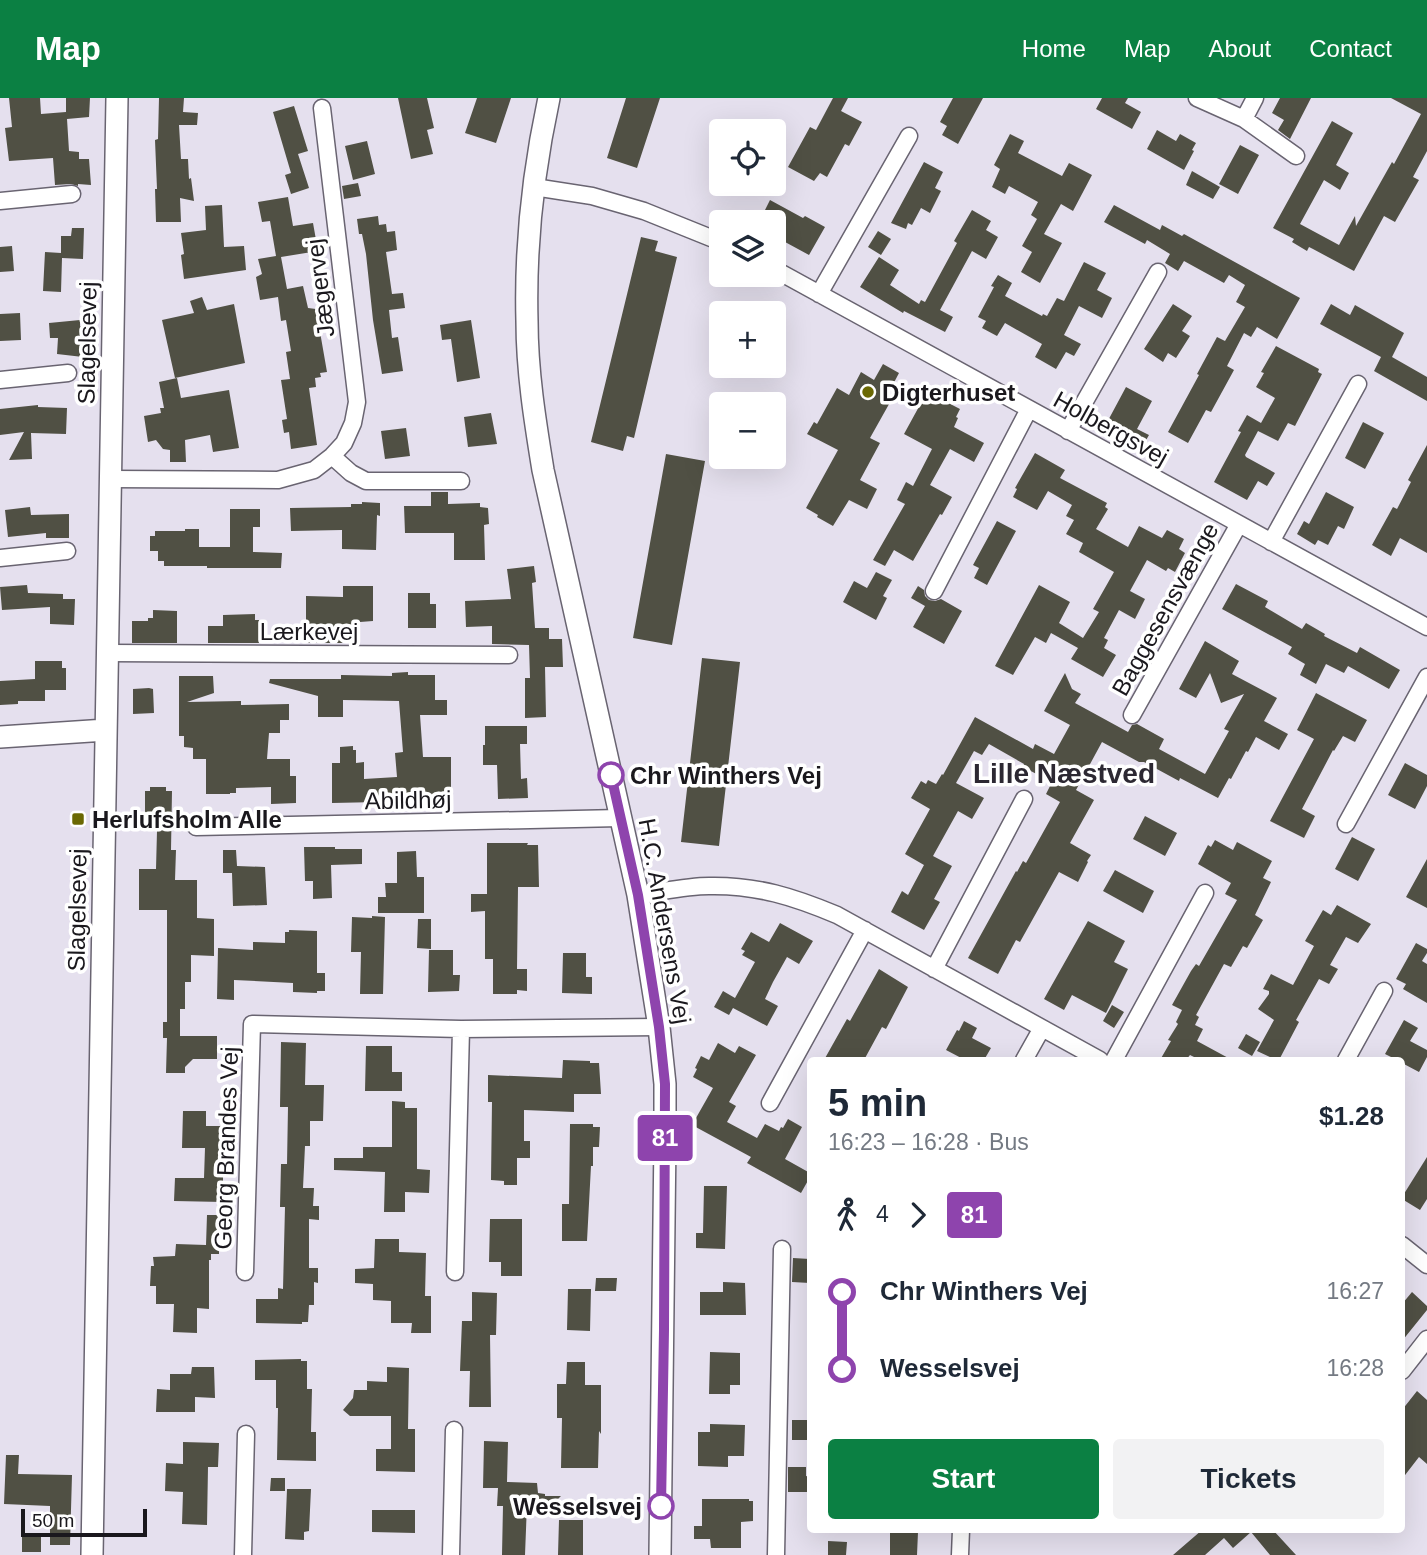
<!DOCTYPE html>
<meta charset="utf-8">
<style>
:root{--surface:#fff;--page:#f2f2f3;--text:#1f2937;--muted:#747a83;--accent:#0b8043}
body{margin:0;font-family:Arial,sans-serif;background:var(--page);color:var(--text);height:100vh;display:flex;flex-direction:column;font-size:26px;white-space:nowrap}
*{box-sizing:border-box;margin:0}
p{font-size:23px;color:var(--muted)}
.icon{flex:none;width:38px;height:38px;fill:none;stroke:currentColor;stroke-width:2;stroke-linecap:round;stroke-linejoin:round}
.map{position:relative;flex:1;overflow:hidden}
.side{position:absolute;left:807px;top:959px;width:598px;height:476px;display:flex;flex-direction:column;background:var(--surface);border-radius:7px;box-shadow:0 7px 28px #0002}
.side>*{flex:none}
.badge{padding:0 14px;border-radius:5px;font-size:24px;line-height:46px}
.buttons{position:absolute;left:709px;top:21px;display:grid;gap:14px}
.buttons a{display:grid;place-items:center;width:77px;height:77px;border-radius:7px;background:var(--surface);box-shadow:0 7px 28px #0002;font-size:35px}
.scale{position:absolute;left:21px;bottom:18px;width:126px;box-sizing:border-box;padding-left:7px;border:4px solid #1a181d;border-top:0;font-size:19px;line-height:24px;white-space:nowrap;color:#1a181d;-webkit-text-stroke:5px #fff;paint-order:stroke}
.map>.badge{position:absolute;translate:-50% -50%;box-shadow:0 0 0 4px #fff}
.legs{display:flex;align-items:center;gap:10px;height:77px;padding:0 21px;font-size:23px}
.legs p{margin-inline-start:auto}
.headline{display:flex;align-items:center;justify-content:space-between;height:119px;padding:0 21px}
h1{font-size:38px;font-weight:600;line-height:52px}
.action{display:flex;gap:14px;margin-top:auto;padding:14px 21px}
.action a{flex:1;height:80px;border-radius:7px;background:var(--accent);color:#fff;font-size:28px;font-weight:600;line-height:80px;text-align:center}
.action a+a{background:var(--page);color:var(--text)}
ul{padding:0 21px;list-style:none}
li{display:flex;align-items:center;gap:24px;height:77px;font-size:26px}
li i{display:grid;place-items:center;width:10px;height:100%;margin:0 9px;background:currentColor}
li i::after{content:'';width:18px;height:18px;margin:-9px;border:5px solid;border-radius:50%;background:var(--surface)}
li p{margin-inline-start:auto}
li:first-child i{background:linear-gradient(#0000 50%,currentColor 0)}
li:last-child i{background:linear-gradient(currentColor 50%,#0000 0)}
header{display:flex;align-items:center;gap:42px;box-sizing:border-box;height:98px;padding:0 35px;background:var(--accent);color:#fff}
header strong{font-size:33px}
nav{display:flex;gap:38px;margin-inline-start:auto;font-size:24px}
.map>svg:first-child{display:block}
.building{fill:#505044}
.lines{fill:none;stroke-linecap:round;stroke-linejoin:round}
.minor-casing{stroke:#696471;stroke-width:19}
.tertiary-casing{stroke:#696471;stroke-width:24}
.minor{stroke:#fff;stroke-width:16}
.tertiary{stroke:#fff;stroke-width:21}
.line-1-casing{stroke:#fff;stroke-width:16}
.line-1{stroke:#8e44ad;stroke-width:10}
.poi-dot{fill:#6a6803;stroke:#fff;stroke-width:2.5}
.stop-1-dot{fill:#fff;stroke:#8e44ad;stroke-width:3.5}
.labels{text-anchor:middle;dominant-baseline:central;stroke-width:7;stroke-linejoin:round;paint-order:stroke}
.street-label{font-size:24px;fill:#1a181d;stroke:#fff}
.poi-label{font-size:24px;font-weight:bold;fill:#1a181d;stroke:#fff;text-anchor:start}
.stop-label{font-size:24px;font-weight:bold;fill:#1a181d;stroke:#fff;text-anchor:start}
.quarter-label{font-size:28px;font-weight:bold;fill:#2c2832;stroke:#fff}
</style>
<header>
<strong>Map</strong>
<nav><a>Home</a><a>Map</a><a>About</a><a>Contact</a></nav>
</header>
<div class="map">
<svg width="1427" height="1457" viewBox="0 0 1427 1457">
<rect width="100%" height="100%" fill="#e5e0ee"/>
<path class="building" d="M9 0H40L41 16 66 14V0H90L89 19 67 21 69 53 79 54V61H89L91 87 78 86V88L71 86 55 87 53 60 9 63 5 30 12 29Z
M159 0H184L183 14 198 15 197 27H179L181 61H188L189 81 191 80 194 103 180 100 181 124H156L155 91H157L155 42 158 41Z
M398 0H427L434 30 427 32 433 56 411 61Z
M477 0H511L496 45 465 35Z
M626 0H660L637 70 607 60Z
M833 0H848L841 13 862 24 849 48 845 46 827 79 820 75 814 83 788 69 810 29 816 32Z
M953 0H983L958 46 942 37 947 28 940 24Z
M1102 0H1128L1125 5 1141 14 1132 31 1096 11Z
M1280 0H1311L1290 41 1278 32 1284 22 1272 15Z
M1391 0H1427V53L1413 79 1419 82 1395 124 1384 118 1354 173 1313 151 1309 149 1307 153 1292 144 1294 141 1273 130 1332 23 1353 35 1336 67 1349 75 1340 92 1324 82 1300 126 1339 147 1355 118 1356 128 1392 64 1394 66 1421 16Z
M294 8 308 53 298 56 309 90 291 96 285 77 291 75 273 14Z
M1157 32 1176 43 1180 36 1196 45 1192 52 1194 53 1184 72 1147 51Z
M1010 36 1024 43 1018 55 1062 78 1069 65 1092 77 1073 113 1061 106 1044 136 1062 145 1040 185 1021 174 1032 154 1022 148 1037 121 1031 117 1038 104 1009 88 1005 96 992 89 1000 71 994 67Z
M367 43 375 76 353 82 345 48Z
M1240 47 1259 57 1238 96 1219 86Z
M924 64 943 74 935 90 941 93 930 115 921 110 912 127 908 125 906 131 891 125Z
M1192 73 1220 89 1213 101 1186 87Z
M358 85 361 98 344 101 342 88Z
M288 99 293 128 313 125 318 153 281 159 287 191 303 188 308 210 316 211 327 274 320 275 321 279 315 280 316 289 309 290 317 347 291 351 289 334 284 335 282 322 287 321 281 282 290 281 286 254 291 253 286 222 281 223 278 199 260 202 256 179 262 176 258 161 276 158 270 123 262 124 258 104Z
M770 102 803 120 805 118 825 129 809 157 774 138V124H759Z
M222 107 224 149 244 148 246 172 184 181 181 157 184 156 181 135 206 132 205 108Z
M1114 107 1160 132 1162 127 1182 138 1184 136 1300 200 1277 241 1257 229 1251 239 1244 235 1227 268 1234 272 1211 314 1206 312 1188 345 1168 334 1199 277 1197 276 1217 239 1225 243 1245 209 1236 204 1245 187 1229 177 1224 185 1184 163 1178 173 1165 165 1170 156 1147 142 1145 146 1104 124Z
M972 112 991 123 986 132 998 139 986 161 972 153 940 212 953 219 945 234 904 213 903 215 860 189 879 159 899 172 890 187 919 206 921 202 925 204 957 145 954 143Z
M378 118 379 127 386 126 387 134 395 133 397 152 386 154 392 196 403 195 405 210 389 212 392 240 398 239 403 273 382 276 373 222 366 156 362 136H359L357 121Z
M72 130H84L83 161 62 160 61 194 43 193 45 154 61 155V138H71Z
M878 133 891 141 881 157 868 149Z
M641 139 658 143 655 153 677 159 634 340 627 338 623 353 591 344Z
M12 148 14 173 0 174V149Z
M1084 164 1106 175 1097 192 1112 200 1102 220 1079 208 1064 237 1081 246 1074 258 1066 254 1056 271 1035 259 1042 246 1005 225 997 238 982 230 986 223 978 219 994 189 991 188 998 177 1012 185 1005 198 1042 218 1043 216 1047 218 1057 200 1064 203Z
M202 199 207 212 234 206 245 265 175 280 162 222 194 215 190 203Z
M1173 206 1192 218 1182 233 1190 238 1176 260 1168 255 1163 264 1144 251Z
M1331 206 1350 217 1355 207 1404 235 1392 259 1427 279V303L1374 273 1381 259 1320 226Z
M20 215 21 242 0 243V216Z
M80 222V228L85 229 83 259 57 256 58 240H50L49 225Z
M471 222 480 280 457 284 451 241 442 242 440 227Z
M1276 248 1319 271 1318 274 1322 276 1295 328 1288 325 1278 343 1258 333 1245 357 1246 359 1275 375 1267 388 1258 383 1247 402 1214 384 1241 334 1238 333 1247 317 1261 325 1275 300 1256 289 1264 275 1261 274Z
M883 266 899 275 888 296 893 299 870 340 880 345 860 382 877 391 867 411 849 402 833 428 817 419 818 417 806 410 838 352 807 336 814 324 817 326 837 290 849 297 861 274 874 282Z
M177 280 181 300 229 292 239 350 213 354 210 337 185 342 186 364H170V352L163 351 156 342 148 344 144 318 161 315 160 310H164L159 284Z
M1126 289 1152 303 1137 331 1149 337 1141 351 1104 330Z
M927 294 960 311 956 319 958 320 954 329 984 345 974 364 950 351 930 387 952 399 942 417 940 416 913 463 894 452 885 468 873 462 905 406 897 402 906 384 913 388 932 351 904 336Z
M38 307V309L67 310 66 336 31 335 32 361 9 362 24 334 0 337V311Z
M491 315 497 346 468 349 464 319Z
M1363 324 1384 335 1365 371 1345 360Z
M406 330 410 358 385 361 381 333Z
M1427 347V455L1400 440 1391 458 1372 447 1393 409 1397 411 1411 384 1408 382Z
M1035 355 1065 372 1060 380 1107 405 1105 409 1108 411 1096 431 1128 449 1139 428 1162 440 1167 432 1184 441 1179 451 1185 455 1175 474 1168 470 1166 473 1147 462 1130 493 1145 501 1135 521 1119 512 1104 540 1108 542 1104 550 1116 557 1103 579 1071 561 1078 550 1051 535 1046 545 1035 539 1013 577 995 568 1039 487 1070 504 1059 525 1083 540 1099 514 1093 511 1114 474 1079 454 1083 445 1066 436 1074 422 1066 418 1072 407 1048 393 1037 412 1013 399 1017 391 1015 390Z
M666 356 705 363 672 547 633 540Z
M431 394H448V406L480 405V409L488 410 489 426 484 427 485 462H454V435H405L404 408H431Z
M1326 394 1354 409 1344 431 1338 428 1328 447 1318 442 1315 447 1297 436 1304 423 1309 426Z
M362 404 380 405V418L377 417 376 452 342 451V432L291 433 290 410 351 409V406H362Z
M30 409 31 417 69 416V440H46V435L8 439 5 412Z
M230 411H260V429H253V454L282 455 281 470H207V468H164V463H158V453H150V438H155V433H185V431H199V449H230Z
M997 423 1016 433 987 487 974 480 979 470 973 467Z
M534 468 536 484 532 485 535 530H549V541H562L563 569H545L546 619 525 620V580H530L529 547 492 546V528L466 529 465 503 511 501 507 471Z
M876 474 892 482 883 498 887 500 876 522 843 504 854 483 867 490Z
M1236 486 1268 503 1265 509 1302 531 1306 525 1325 536 1324 538 1357 555 1360 549 1400 572 1389 591 1348 568 1344 575 1326 566 1316 586 1300 577 1305 566 1288 556 1292 549 1222 511Z
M27 487 28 495 63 496V501H75L74 527 50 526V509L2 512 0 489Z
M343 488H373V523L360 524V545H306V498L343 499Z
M918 488 924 492 925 498 929 502 935 503 941 501 962 513 944 546 913 529 925 508 911 500Z
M408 495H430V506H436V530H408Z
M153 512 177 513V545H132V523H148V520H153Z
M255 516V522H259V545H208V528H223V517Z
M1205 543 1239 563 1232 576 1277 600 1264 623 1288 636 1279 652 1256 639 1248 654 1246 653 1231 681 1229 680 1218 700 1180 680 1179 683 1144 664H1139L1102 644 1076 692 1094 702 1070 745 1091 757 1087 763 1088 764 1078 784 1059 774 1020 844 1016 842 998 876 968 860 1016 773 1017 774 1023 763 1026 765 1060 704 1046 696 1052 684 1023 669 1024 666 989 646 982 657 974 653 956 685 984 700 972 721 958 713 933 758 952 768 934 801 940 804 924 832 891 814 902 793 908 797 924 767 905 756 930 711 911 700 921 683 926 686 928 682 936 686 942 676 943 677 975 619 1033 651 1035 646 1054 656 1070 627 1044 613 1065 575 1072 591 1081 596 1075 605 1128 634 1132 627 1137 626 1164 641 1159 651 1205 676 1229 633 1224 631 1244 596 1221 605 1210 575 1196 600 1179 591Z
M702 560 740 564 719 748 681 744Z
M35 563H62V570H66V592H45V603H18V606L0 607V583L35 581Z
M408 574V577H435V602H447V617H420L423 659H451V700L420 699 379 702V704L332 705V665H340V649L353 648V652H356V665L364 664V681L397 679 395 655 403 654 399 603 343 602V619H318V598L269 585 270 581H341V577L392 578V575Z
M179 578H213L214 595 187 604 241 603V607L289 606V622H280V635H269L267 661H290V678H296V705L271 706V689L236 690V695H230V696H206V661H193V650L184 649V638H179Z
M149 590 153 591 154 615 133 616V591Z
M1316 595 1367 622 1355 644 1343 638 1334 653 1333 652 1302 711 1315 718 1304 740 1270 723 1314 641 1297 632Z
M485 628H527V646H520L521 681 527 680 528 700 498 701 497 667H483V647H485Z
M1405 665 1427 677V688L1415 711 1388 697Z
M150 689H166V693H172L171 752H176L175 782H197V820L214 821V858L191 857V884H185V911H180V938H217V961H193L185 969V975H166L167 940H163V924H167V812H139V771H156L157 733 145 732V693H150Z
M1145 718 1177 735 1165 758 1133 741Z
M1352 739 1375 751 1358 783 1335 771Z
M1215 742 1233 752 1237 744 1272 763 1263 780 1271 784 1255 817 1263 822 1247 850 1243 848 1231 869 1224 866 1196 917 1199 919 1195 927 1203 931 1197 943 1232 962H1200L1190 957 1186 962H1160L1171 943 1168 942 1178 926 1176 924 1182 912 1172 907 1191 873 1196 866 1199 868 1237 802 1225 796 1231 785 1198 766 1208 747 1211 749Z
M487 745H528L527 747H538L539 789H518L517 871H527V893L517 892V896H493V861H485V813L471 814V796H487Z
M304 749H335V751H362V766L331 767 332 800 313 801V783H305Z
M223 752H236L237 768 265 769 267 807 233 808 232 775H223Z
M416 753 417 779H424V815H378V799H386L385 785H397V754Z
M1427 761V810L1406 799Z
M1115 772 1154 793 1143 815 1103 793Z
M1337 807 1371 826 1358 845 1346 839 1330 867 1338 871 1329 886 1319 881 1296 922 1299 924 1279 962H1276L1257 953 1274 922 1258 911 1269 896V893L1263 891 1271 876 1293 887 1314 848 1305 843 1323 812 1331 817Z
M372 818 385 819 383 896H360L361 854H351L352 819 372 820Z
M418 821H431V851L417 850Z
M1088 823 1125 843 1114 864 1128 871 1106 915 1072 897 1064 912 1044 901Z
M780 825 813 843 799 866 787 859 773 884 765 901 778 908 767 928 733 910 729 917 714 909 723 893 735 900 755 864 742 857 745 853 741 851 751 834 769 844Z
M289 832 317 833V875H325V893H317V895L293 894V885L234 882V902L217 901 218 850 253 852V844L285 845V834H289Z
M1416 845 1427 851V855L1422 863 1427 866V905L1403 891 1406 886 1396 881Z
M429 852H453V877H460L459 893 428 894Z
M563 855H586V879H592V896L562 895Z
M879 871 908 889 886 931 882 929 864 962H824L847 921 850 923Z
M1112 907 1124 914 1114 930 1103 923Z
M1404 922 1418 930 1410 943 1427 952V959L1419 974 1402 965V962H1397L1385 956Z
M964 923 977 930 972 940 991 950 984 962H965L946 952 957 932 959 933Z
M1246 936 1260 944 1252 958 1238 950Z
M281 944 306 945 305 987H324L323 1023H310V1048H305L303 1090H314L313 1108H319V1122L309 1121V1170H318V1185L314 1184V1207H309L308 1224H302V1226L256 1225V1201H278V1190L283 1191 285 1109H280L281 1066H287L288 1009H280Z
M718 945 735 955 739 948 756 957 729 1004 736 1008 727 1024 757 1040 765 1026 779 1033 781 1029 783 1030 788 1021 802 1029 785 1061 810 1075V1079L801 1095 747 1065 751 1059 692 1027 713 990 693 979 697 971 695 970 701 958 709 962Z
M366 948H392V974H402V993H365Z
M563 962 590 963V965H599L601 996H574V1014L524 1012V1043H530V1060H517V1087H504V1083L491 1082 492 1004H488V977L562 980Z
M392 1003 405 1004V1010H417V1071L430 1072 429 1095 405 1094V1114H384L385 1074 334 1072V1060H363V1049H392Z
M183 1013H206V1028H231V1050H223V1104L174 1103 175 1080H204L205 1050H182Z
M570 1026H593V1029H600L599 1049H593V1068H591L587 1143H562V1106H569Z
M1427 1059V1101L1420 1112 1402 1101V1099Z
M704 1088H727L725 1151 696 1150V1135H703Z
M207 1117H219V1156H211V1162H209V1211L197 1210V1235L173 1234 174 1206H156V1188H150L151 1168H154L153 1159 175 1158 176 1146 206 1147Z
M490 1121H522V1178H501V1164H489Z
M375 1141H399V1154L426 1155 425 1198H431V1235H411L412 1225H391V1203L373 1202V1186L355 1185V1171L374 1170Z
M793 1160 810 1161V1185L792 1184Z
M596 1180H617L616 1193H595Z
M723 1184 745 1185 746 1217H700V1194H723Z
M568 1191H591L590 1233 567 1232Z
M472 1194 497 1195 496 1237H490L491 1309H469L470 1273H460L462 1223H472Z
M1412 1194 1427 1208V1212L1402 1243V1206Z
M710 1254 740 1255V1287H730V1296H709Z
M301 1261V1263H307V1291H312L311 1334H316V1363L277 1362 278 1310H276V1282H255V1262Z
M567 1264H585V1287H601V1336L599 1333 598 1370H561L562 1320H557V1286H566Z
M192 1269H214L215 1300 195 1299V1314H156L157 1291 170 1292V1276H191Z
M387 1269 409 1270 408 1331H415V1374L376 1373V1351H391V1318H350L343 1312 353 1300 354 1292H367V1283L387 1284Z
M1417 1293 1427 1302V1366L1419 1359 1402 1381V1312Z
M792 1322H810V1342H792Z
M710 1326 745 1327 744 1358H728V1369L698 1368V1334H710Z
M484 1343 508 1344 507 1384 537 1385 538 1395 545 1396V1398H561L539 1420 527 1406 525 1457H502L503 1408H497L498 1390H483Z
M183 1344 219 1345 218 1369H208L207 1427 182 1426 183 1394 165 1393 166 1365 183 1366Z
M6 1357H19L18 1376 72 1377 70 1447H50V1408L4 1406Z
M788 1369H806V1378L810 1379V1394H788Z
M271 1380H285V1393H270Z
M287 1391H311L309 1433 304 1434V1442L285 1441Z
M702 1401H749V1403H753V1423L741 1424V1450H711L710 1441H694V1428H702Z
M372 1412H415V1435L372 1434Z
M559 1422H583V1457H558Z
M890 1432H915V1434H918L917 1457H890Z
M1202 1432H1273L1296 1457H1270L1251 1434 1233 1450 1224 1440 1205 1457H1173Z
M22 1435H41V1454H22Z
M828 1443 847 1444 846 1457H828Z"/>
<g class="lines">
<defs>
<path id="minor" d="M1197 0 1244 21 1296 58
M1244 21 1255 0
M534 89 592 98 644 113 721 144
M0 103 72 96
M774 171 1427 529
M819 196 909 38
M0 282 68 275
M1068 333 1158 174
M332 358 351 375 366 383H461
M111 381 278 382 314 372 332 358 344 345 353 325 357 304 322 10
M1271 444 1358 286
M0 460 67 453
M934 493 1029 311
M108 555 509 557
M1132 617 1239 426
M1346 726 1427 579
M196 729 620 720
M638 797C661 794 686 788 709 788 757 787 794 799 837 817L1100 962
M934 871 1024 701
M1024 962 1042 930
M1114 962 1205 795
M1346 962 1384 893
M770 1005 865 832
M1402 1147 1427 1167
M245 1174 252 926 461 931 659 929
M455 1174 461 931
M1402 1273 1427 1241
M243 1457 246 1336
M451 1457 454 1332
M776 1457 782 1151
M960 1457 961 1432"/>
<path id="tertiary" d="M549 0C533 74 525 148 527 223 527 273 535 323 543 372L638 797 659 929 665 986V1040L660 1457
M0 639 106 632
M92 1457 117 0"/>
</defs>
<use href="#minor" class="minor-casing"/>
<use href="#tertiary" class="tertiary-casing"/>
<use href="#minor" class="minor"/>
<use href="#tertiary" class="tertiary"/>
</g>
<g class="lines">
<defs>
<path id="line-1" d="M611 677 638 797 659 929 665 986 664 1232 661 1408"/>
</defs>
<use href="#line-1" class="line-1-casing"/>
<use href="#line-1" class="line-1"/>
</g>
<g class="poi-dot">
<circle cx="868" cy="294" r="7"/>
<rect x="71" y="714" width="14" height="14" rx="3.5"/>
</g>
<g class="stop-1-dot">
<circle cx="611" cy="677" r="12"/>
<circle cx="661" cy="1408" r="12"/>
</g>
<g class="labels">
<g class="street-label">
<text transform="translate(320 190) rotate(-97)">Jægervej</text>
<text transform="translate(87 245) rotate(-89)">Slagelsevej</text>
<text transform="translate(1111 330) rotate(29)">Holbergsvej</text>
<text transform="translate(1165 511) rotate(-61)">Baggesensvænge</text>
<text x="309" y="533">Lærkevej</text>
<text transform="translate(408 702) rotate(-1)">Abildhøj</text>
<text transform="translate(77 812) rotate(-89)">Slagelsevej</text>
<text transform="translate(665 823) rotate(80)">H.C. Andersens Vej</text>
<text transform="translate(226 1050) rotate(-88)">Georg Brandes Vej</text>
</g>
<g class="poi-label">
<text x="882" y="294">Digterhuset</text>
<text x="92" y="721">Herlufsholm Alle</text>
</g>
<g class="stop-label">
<text x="630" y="677">Chr Winthers Vej</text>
<text x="642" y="1408" text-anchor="end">Wesselsvej</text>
</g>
<g class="quarter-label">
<text x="1064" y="675">Lille Næstved</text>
</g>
</g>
</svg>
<div class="buttons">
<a><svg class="icon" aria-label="locate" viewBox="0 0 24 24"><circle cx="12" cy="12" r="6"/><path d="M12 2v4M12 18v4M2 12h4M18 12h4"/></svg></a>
<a><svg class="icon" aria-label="layers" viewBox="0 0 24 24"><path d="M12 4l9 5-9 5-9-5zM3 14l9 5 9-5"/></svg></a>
<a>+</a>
<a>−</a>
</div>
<div class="scale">50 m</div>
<b class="badge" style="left:665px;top:1040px;background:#8e44ad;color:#fff">81</b>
<section class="side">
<div class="headline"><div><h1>5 min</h1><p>16:23 – 16:28 · Bus</p></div><b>$1.28</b></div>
<div class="legs"><svg class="icon" aria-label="walk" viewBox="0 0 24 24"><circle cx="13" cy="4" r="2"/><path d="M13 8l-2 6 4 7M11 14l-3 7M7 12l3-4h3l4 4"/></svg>4<svg class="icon" aria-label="forward" viewBox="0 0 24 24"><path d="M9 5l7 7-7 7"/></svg><b class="badge" style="background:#8e44ad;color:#fff">81</b></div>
<ul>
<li><i style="color:#8e44ad"></i><b>Chr Winthers Vej</b><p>16:27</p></li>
<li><i style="color:#8e44ad"></i><b>Wesselsvej</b><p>16:28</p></li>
</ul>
<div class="action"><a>Start</a><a>Tickets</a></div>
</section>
</div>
